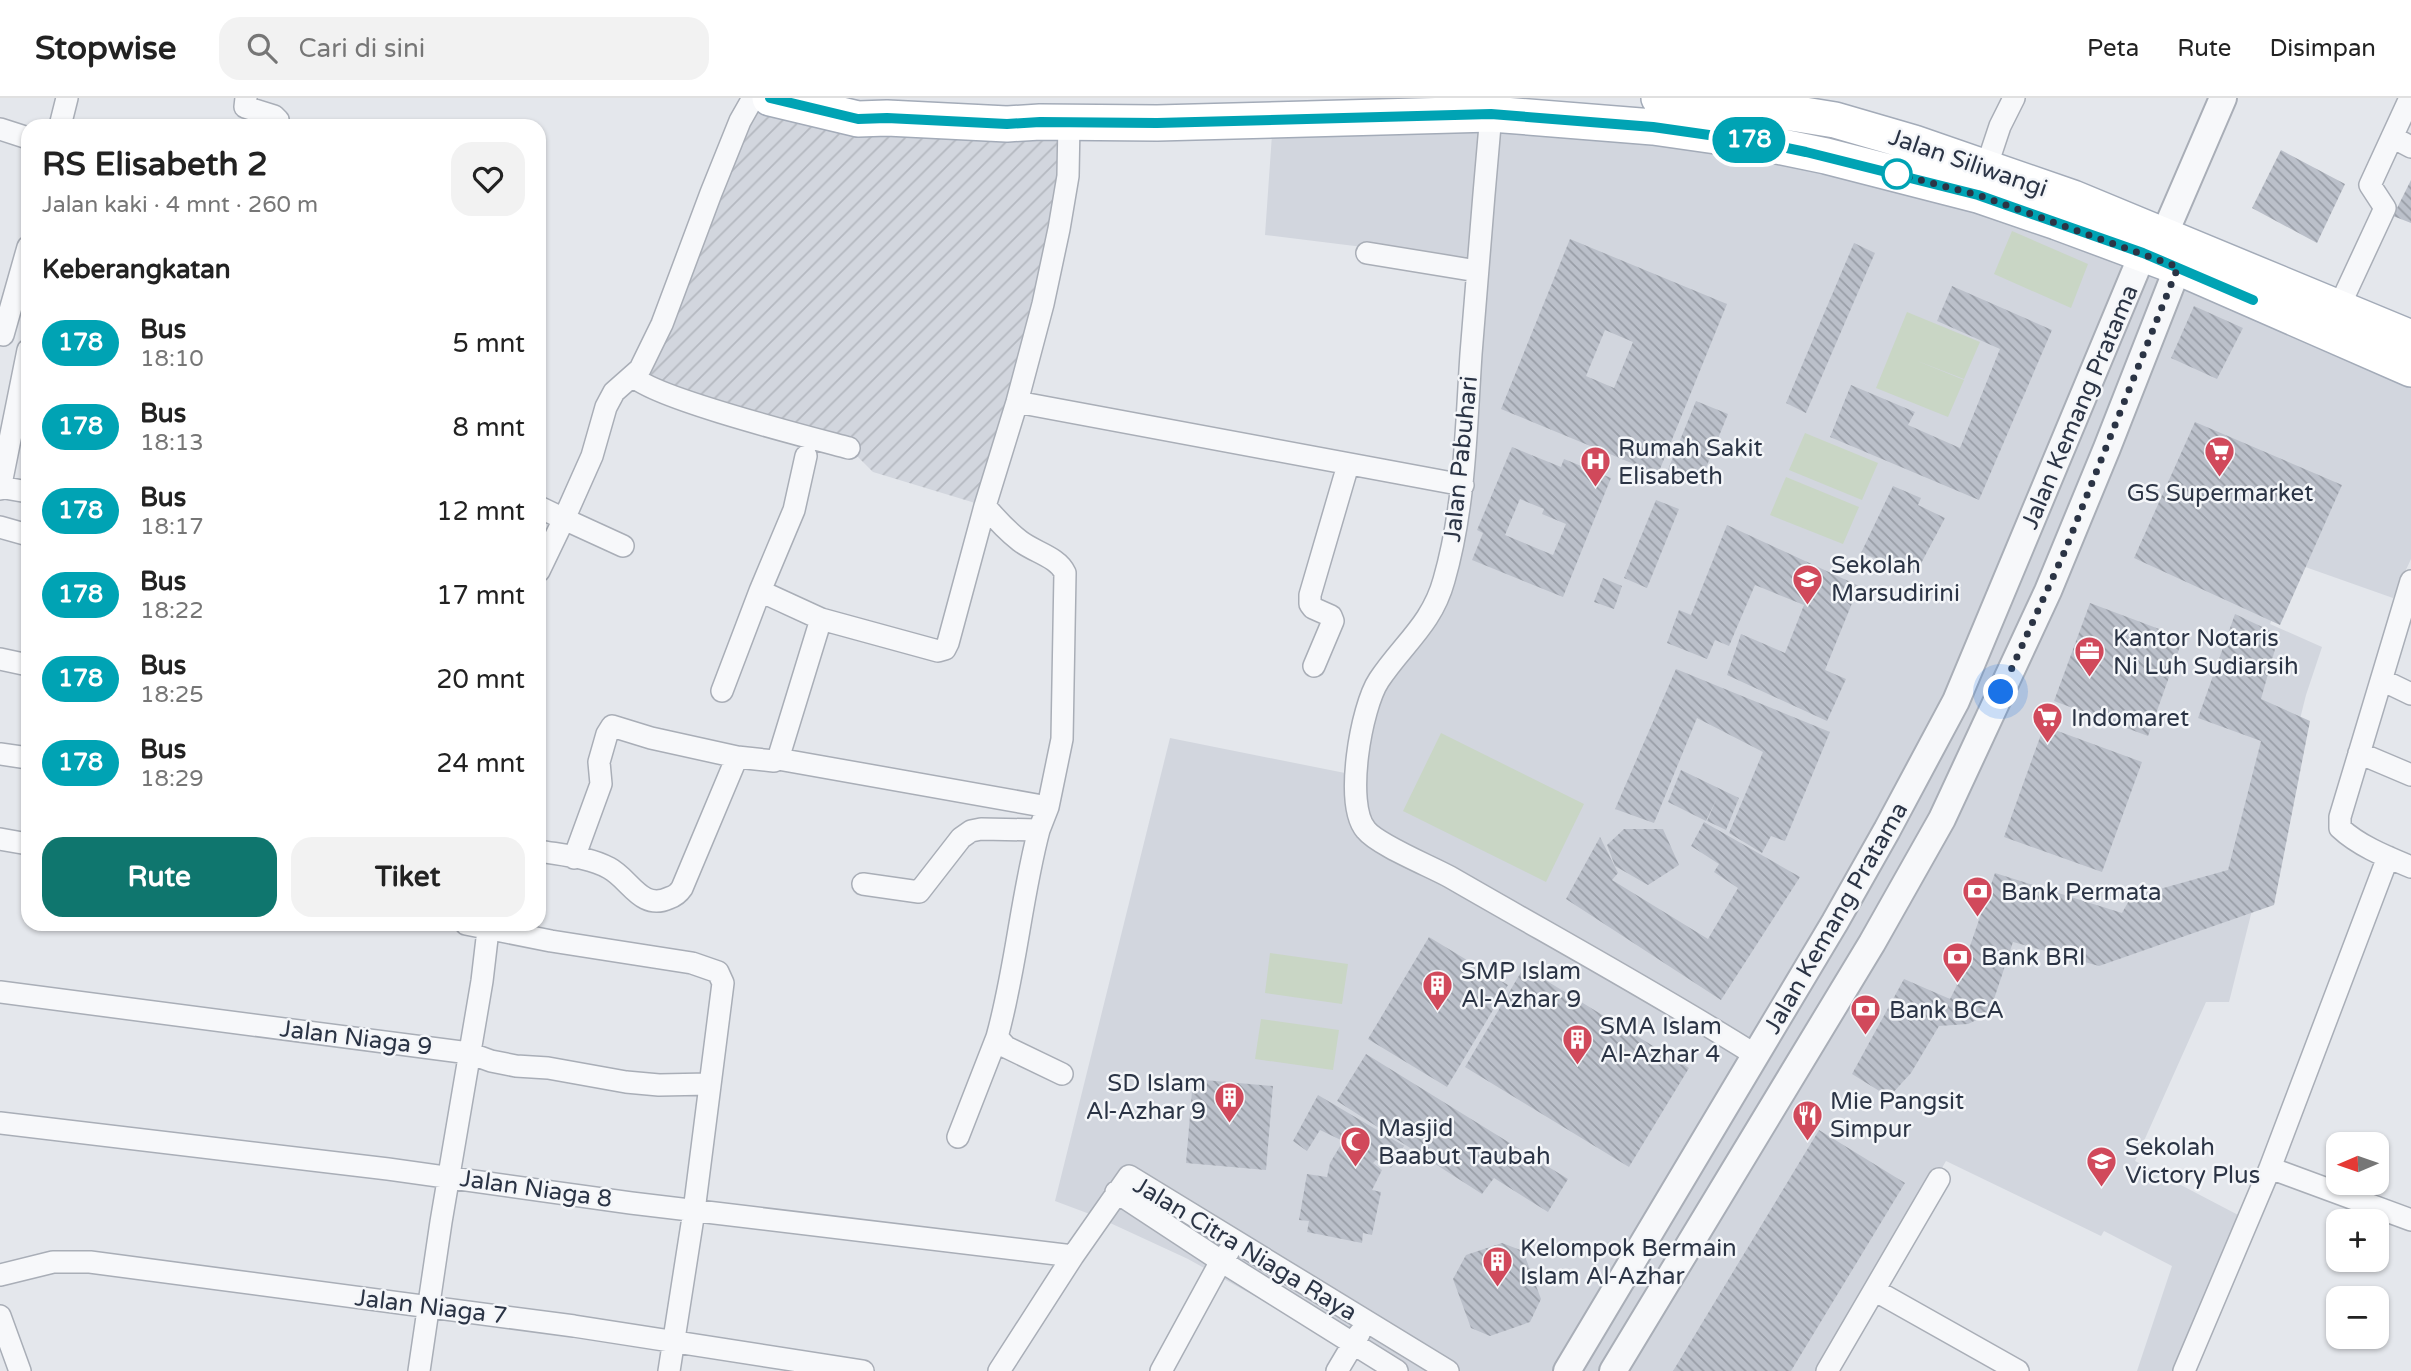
<!DOCTYPE html>
<html lang="id">
<meta charset="utf-8">
<style>
:root{--surface:#fff;--page:#f2f2f2;--text:#222;--muted:#767676;--line:#e0e0e0;--accent:#0f766e}
body{margin:0;font-family:"Varela Round",sans-serif;background:var(--page);color:var(--text);height:100vh;display:flex;flex-direction:column;font-size:26px;white-space:nowrap}
*{box-sizing:border-box;margin:0}
p{font-size:23px;color:var(--muted)}
.icon{flex:none;width:38px;height:38px;fill:none;stroke:currentColor;stroke-width:2;stroke-linecap:round;stroke-linejoin:round}
.map{position:relative;flex:1;overflow:hidden}
.drawer{position:absolute;left:21px;top:21px;width:525px;height:812px;display:flex;flex-direction:column;background:var(--surface);border-radius:21px;box-shadow:0 2px 5px #0004}
.drawer>*{flex:none}
.badge{padding:0 14px;border-radius:23px;font-size:24px;line-height:46px}
.needle{width:46px;rotate:268deg}
.buttons{position:absolute;left:2326px;top:1034px;display:grid;gap:14px}
.buttons a{display:grid;place-items:center;width:63px;height:63px;border-radius:14px;background:var(--surface);box-shadow:0 2px 5px #0004;font-size:35px}
.you{position:absolute;width:35px;height:35px;margin:-18px;border:5px solid #fff;border-radius:50%;background:#1a73e8;box-shadow:0 0 0 10px #1a73e833}
.map>.badge{position:absolute;translate:-50% -50%;box-shadow:0 0 0 4px #fff}
h2{padding:0 21px;font-size:26px;line-height:63px}
.round{display:grid;place-items:center;flex:none;width:74px;height:74px;border-radius:21px;background:var(--page)}
.overview{display:flex;align-items:center;justify-content:space-between;height:119px;padding:0 21px}
h1{font-size:33px;font-weight:800;line-height:52px}
.action{display:flex;gap:14px;margin-top:auto;padding:14px 21px}
.action a{flex:1;height:80px;border-radius:21px;background:var(--accent);color:#fff;font-size:28px;font-weight:800;line-height:80px;text-align:center}
.action a+a{background:var(--page);color:var(--text)}
ul{padding:0;list-style:none}
li{display:flex;align-items:center;gap:21px;height:84px;padding:0 21px}
li div{flex:1}
li b{display:block;font-size:26px}
li em{font-style:normal}
li .badge{min-width:77px;font-weight:700;text-align:center}
header{display:flex;align-items:center;gap:42px;box-sizing:border-box;height:98px;padding:0 35px;background:var(--surface);border-bottom:2px solid var(--line)}
header strong{font-size:33px}
nav{display:flex;gap:38px;margin-inline-start:auto;font-size:24px}
.search{width:490px;height:63px;background:var(--page);display:flex;align-items:center;gap:18px;box-sizing:border-box;padding:0 24px;border-radius:21px;color:var(--muted);font-size:26px}
.map>svg:first-child{display:block}
.built{fill:#d2d6de}
.industrial{fill:url(#industrial-furrows)}
.pitch{fill:#c9d6c5}
.building{fill:url(#building-back-hatch);fill-rule:evenodd}
.lines{fill:none;stroke-linecap:round;stroke-linejoin:round}
.minor-casing{stroke:#a9aeb7;stroke-width:24}
.tertiary-casing{stroke:#a9aeb7;stroke-width:30}
.primary-casing{stroke:#a3abb8;stroke-width:38}
.minor{stroke:#f7f8fa;stroke-width:21}
.tertiary{stroke:#f7f8fa;stroke-width:26}
.primary{stroke:#fff;stroke-width:35}
.line-casing{stroke:#fff;stroke-width:16}
.line{stroke:#00a3b4;stroke-width:10}
.walk{stroke:#2b3445;stroke-width:7;stroke-dasharray:0 12.6}
.stop-dot{fill:#fff;stroke:#00a3b4;stroke-width:3.5}
.labels{text-anchor:middle;dominant-baseline:central;stroke-width:5;stroke-linejoin:round;paint-order:stroke}
.street-label{font-size:24px;fill:#2b3445;stroke:#f4f6f9}
.poi-label{font-size:24px;fill:#2b3445;stroke:#f4f6f9;text-anchor:start}
</style>
<header>
<strong>Stopwise</strong>
<div class="search"><svg class="icon" aria-label="search" viewBox="0 0 24 24"><circle cx="10" cy="10" r="6"/><path d="M15 15l6 6"/></svg>Cari di sini</div>
<nav><a>Peta</a><a>Rute</a><a>Disimpan</a></nav>
</header>
<div class="map">
<svg width="2411" height="1273" viewBox="0 0 2411 1273">
<defs>
<pattern id="industrial-furrows" width="10" height="10" patternUnits="userSpaceOnUse" patternTransform="scale(1.75)"><rect width="10" height="10" fill="#d2d6de"/><path d="M-1 1l2-2M0 10L10 0M9 11l2-2" fill="none" stroke="#b4b8c0"/></pattern>
<pattern id="building-back-hatch" width="6" height="6" patternUnits="userSpaceOnUse" patternTransform="scale(1.75)"><rect width="6" height="6" fill="#bbc0ca"/><path d="M-1 5l2 2M0 0l6 6M5-1l2 2" fill="none" stroke="#989da6"/></pattern>
</defs>
<rect width="100%" height="100%" fill="#e4e7ec"/>
<path class="built" d="M1491 16 2032 108 2411 265V461L2393 500 2294 465 2270 526 2322 549 2306 597 2229 904H2206L2135 1063 2242 1119 2186 1273H2137L2172 1168 2104 1133 2101 1138 1946 1063 1823 1273H1389L1188 1161 1095 1118 1055 1103 1170 640 1350 676 1378 568 1426 536 1459 393 1484 164 1265 137 1273 22Z"/>
<path class="industrial" d="M753 0 1069 24 1068 79 985 408 873 374 849 350 685 302 640 271Z"/>
<path class="pitch" d="M2012 133 2088 166 2071 210 1994 176Z
M1907 214 1980 244 1964 281 1915 262 1964 282 1948 319 1876 290Z
M1805 335 1878 365 1862 402 1789 372Z
M1786 379 1859 409 1843 446 1770 417Z
M1441 635 1584 706 1546 784 1403 713Z
M1270 855 1348 866 1342 906 1265 895Z
M1261 921 1339 932 1333 972 1255 961Z"/>
<path class="building" d="M2281 52 2345 86 2317 145 2252 110Z
M2411 82V125L2393 118Z
M1570 141 1727 206 1658 376 1501 311ZM1605 232 1633 244 1614 290 1586 278Z
M1854 145 1875 155 1806 315 1786 305Z
M1952 188 2052 232 1979 402 1830 339 1851 287 1915 314 1908 327 1960 350 2000 251 1937 223Z
M2194 208 2243 230 2217 281 2171 260Z
M1696 303 1728 316 1699 387 1667 374Z
M2195 324 2342 387 2280 527 2134 460Z
M1512 349 1561 369 1564 361 1611 380 1563 499 1472 462 1483 435 1477 432ZM1520 401 1544 411 1542 416 1566 426 1553 457 1505 437Z
M1893 388 1921 400 1918 407 1945 420 1916 475 1861 455Z
M1656 402 1679 411 1647 490 1624 480Z
M1727 427 1859 488 1825 572 1846 581 1827 623 1727 577 1741 536 1785 555 1804 507 1755 487 1729 548 1715 542 1707 561 1667 545 1679 512 1691 517Z
M1603 480 1622 488 1614 511 1594 504Z
M2090 505 2183 540 2148 638 2054 603Z
M2235 516 2279 537 2261 601 2310 623 2274 807 2099 868 2013 844 1989 916 1968 926 1939 928 1911 975 1889 999 1852 976 1904 881 1950 901 1956 889 1995 775 2122 815 2131 799 2228 772 2261 643 2198 620Z
M1676 571 1830 634 1785 743 1771 738 1762 755 1729 735 1763 654 1697 620 1654 725 1615 711Z
M2044 628 2142 664 2102 774 2004 739Z
M1681 672 1739 700 1726 732 1707 723 1717 700 1706 723 1668 704Z
M1704 724 1800 779 1721 902 1566 801 1600 739 1618 775 1612 782 1708 841 1738 790 1714 774 1719 766 1691 748Z
M1624 731H1663L1679 767 1648 787 1615 768 1607 747Z
M1429 839 1508 887 1447 989 1368 941Z
M1524 869 1689 970 1629 1069 1465 969Z
M1366 956 1568 1081 1548 1114 1494 1080 1482 1096 1337 1003Z
M1193 981 1273 988 1266 1072 1186 1065Z
M1318 997 1404 1048 1391 1070 1376 1062 1373 1065 1382 1072 1372 1092 1381 1094 1372 1137 1363 1135 1362 1145 1307 1134 1309 1123 1299 1122 1307 1076 1327 1079 1330 1065 1343 1043 1320 1032 1307 1053 1293 1043Z
M1819 1032 1905 1085 1791 1273H1673Z
M1502 1145 1523 1153 1541 1201 1530 1224 1490 1238 1471 1230 1453 1181 1466 1157Z"/>
<g class="lines">
<defs>
<path id="minor" d="M246 0 245 9 274 18 278 22 276 28
M1491 16C1484 96 1477 175 1471 256 1466 332 1465 409 1444 482 1432 526 1403 546 1379 582 1361 609 1344 707 1366 732 1378 747 1430 768 1450 779 1552 838 1657 895 1757 958
M60 28 67 0
M0 31 28 40
M2392 39 2411 49
M1986 70 2000 28 2014 0
M1367 155 1477 173
M2339 209 2385 110 2370 87 2410 0
M3 237 28 149
M633 278C653 300 812 340 849 350
M1017 304 1463 387
M0 389 28 394
M0 391 28 252
M539 409 564 421 539 473
M0 429 28 437
M623 448 564 421 592 358 606 309 614 294 640 271 662 226 711 95 740 23 753 0
M2411 483 2340 719V730C2359 748 2387 759 2411 769
M760 493 821 521
M0 561 28 567
M1314 568 1333 523 1331 518 1313 510 1310 506V497L1348 367
M2382 582 2411 596
M722 593 760 493 794 412 806 358
M2359 655 2411 677
M0 656 28 660
M778 661 1048 709
M1039 732C1021 800 1016 871 997 939L1006 949 1062 976
M0 741 28 746
M539 753C561 757 589 759 609 770 630 781 641 813 669 800 675 798 678 796 682 790L737 659
M2388 759 2270 1070 2411 1122
M574 760 601 686 599 664 607 636 612 628 651 640 737 659 774 663 778 661 821 521 938 553 945 551 948 545 985 408 1017 304 1043 206 1059 131 1068 78 1069 24
M863 786 919 794 961 740 971 733 981 731 1039 732 1048 709 1062 641 1065 475C1058 459 1034 454 1020 443 1007 433 996 421 985 408
M466 826 551 843 692 865 718 874 723 885 694 1113 669 1273
M0 894 469 955 491 963 516 968 548 970 626 984 659 987 710 986
M0 1025 388 1071 631 1105 1073 1158
M958 1039 997 939
M1116 1094 1221 1163 1397 1273
M0 1177 53 1164H90L574 1228 863 1273
M1876 1193 2018 1273
M0 1218 20 1273
M419 1273 441 1124 482 883 488 832
M999 1273 1073 1158 1129 1078 1448 1273
M1161 1273 1221 1163 1229 1153
M1337 1273 1359 1236
M1827 1273 1939 1081
M2184 1273 2270 1070"/>
<path id="tertiary" d="M1567 1273 1835 824 1887 732 1956 603 2143 155 2164 137 2223 0
M1613 1273 1872 845 1942 721 2048 493 2107 350 2178 169 2170 152"/>
<path id="primary" d="M770 0 858 21 887 20 1007 26 1040 24 1157 25 1491 16 1653 29 1758 44 1826 58 1978 97 2057 124 2178 169 2411 271
M1659 0 1767 11 1835 22 1914 45 2073 100 2411 240"/>
</defs>
<use href="#minor" class="minor-casing"/>
<use href="#tertiary" class="tertiary-casing"/>
<use href="#primary" class="primary-casing"/>
<use href="#minor" class="minor"/>
<use href="#tertiary" class="tertiary"/>
<use href="#primary" class="primary"/>
</g>
<g class="lines">
<defs>
<path id="line" d="M770 0 858 21 887 20 1007 26 1040 24 1157 25 1491 16 1653 29 1758 44 1806 54 1978 97 2143 155 2253 202"/>
</defs>
<use href="#line" class="line-casing"/>
<use href="#line" class="line"/>
<path class="walk" d="M1897 76 1978 97 2178 169 2064 455 2001 594"/>
</g>
<defs>
<symbol id="supermarket-pin" viewBox="-11 -11 22 30"><path d="M0 17L-7.5 6A9.5 9.5 0 1 1 7.5 6Z" fill="#d1495b" stroke="#f4f6f9"/><path d="M-6-5.5h2.5l.6 2H6L4.5 2H-2.5L-4.4-4H-6ZM-1.5 3.2a1.3 1.3 0 1 0 .1 0ZM3 3.2a1.3 1.3 0 1 0 .1 0Z" fill="#fff"/></symbol>
<symbol id="hospital-pin" viewBox="-11 -11 22 30"><path d="M0 17L-7.5 6A9.5 9.5 0 1 1 7.5 6Z" fill="#d1495b" stroke="#f4f6f9"/><path d="M-5-5h3v3.5h4V-5h3V5h-3V1.5h-4V5h-3Z" fill="#fff"/></symbol>
<symbol id="school-pin" viewBox="-11 -11 22 30"><path d="M0 17L-7.5 6A9.5 9.5 0 1 1 7.5 6Z" fill="#d1495b" stroke="#f4f6f9"/><path d="M0-5L7-2L0 1L-7-2ZM-4 1L0 2.5L4 1V4Q0 6-4 4Z" fill="#fff"/></symbol>
<symbol id="office-pin" viewBox="-11 -11 22 30"><path d="M0 17L-7.5 6A9.5 9.5 0 1 1 7.5 6Z" fill="#d1495b" stroke="#f4f6f9"/><path d="M-6-3h4V-5.5h4V-3h4V5H-6ZM-1-4.5V-3h2v-1.5ZM-6 0V1H6V0Z" fill="#fff"/></symbol>
<symbol id="bank-pin" viewBox="-11 -11 22 30"><path d="M0 17L-7.5 6A9.5 9.5 0 1 1 7.5 6Z" fill="#d1495b" stroke="#f4f6f9"/><path d="M-6-4H6V4H-6ZM0-2.3a2.3 2.3 0 1 0 0 4.6a2.3 2.3 0 1 0 0-4.6Z" fill="#fff"/></symbol>
<symbol id="building-pin" viewBox="-11 -11 22 30"><path d="M0 17L-7.5 6A9.5 9.5 0 1 1 7.5 6Z" fill="#d1495b" stroke="#f4f6f9"/><path d="M-4-6H4V6H1V3H-1V6H-4ZM-2.5-4.3h1.7v1.8h-1.7ZM.8-4.3h1.7v1.8H.8ZM-2.5-1h1.7V.8h-1.7ZM.8-1h1.7V.8H.8Z" fill="#fff"/></symbol>
<symbol id="restaurant-pin" viewBox="-11 -11 22 30"><path d="M0 17L-7.5 6A9.5 9.5 0 1 1 7.5 6Z" fill="#d1495b" stroke="#f4f6f9"/><path d="M-5-6h1v4h1v-4h1v4h1v-4h1v5L-1.5 .5V6h-2V.5L-5-1ZM5-6V6H3V1.5H1.5Q1.5-4 5-6Z" fill="#fff"/></symbol>
<symbol id="mosque-pin" viewBox="-11 -11 22 30"><path d="M0 17L-7.5 6A9.5 9.5 0 1 1 7.5 6Z" fill="#d1495b" stroke="#f4f6f9"/><path d="M3.5-4.9A6 6 0 1 0 3.5 4.9A5 5 0 1 1 3.5-4.9Z" fill="#fff"/></symbol>
</defs>
<g fill-rule="evenodd">
<use href="#supermarket-pin" x="2202" y="336" width="35" height="47"/>
<use href="#hospital-pin" x="1578" y="346" width="35" height="47"/>
<use href="#school-pin" x="1790" y="464" width="35" height="47"/>
<use href="#office-pin" x="2072" y="536" width="35" height="47"/>
<use href="#supermarket-pin" x="2030" y="602" width="35" height="47"/>
<use href="#bank-pin" x="1960" y="776" width="35" height="47"/>
<use href="#bank-pin" x="1940" y="842" width="35" height="47"/>
<use href="#building-pin" x="1420" y="870" width="35" height="47"/>
<use href="#bank-pin" x="1848" y="894" width="35" height="47"/>
<use href="#building-pin" x="1560" y="924" width="35" height="47"/>
<use href="#building-pin" x="1212" y="982" width="35" height="47"/>
<use href="#restaurant-pin" x="1790" y="1000" width="35" height="47"/>
<use href="#mosque-pin" x="1338" y="1026" width="35" height="47"/>
<use href="#school-pin" x="2084" y="1046" width="35" height="47"/>
<use href="#building-pin" x="1480" y="1146" width="35" height="47"/>
</g>
<circle class="stop-dot" cx="1897" cy="76" r="14"/>
<g class="labels">
<g class="street-label">
<text transform="translate(1968 65) rotate(19)">Jalan Siliwangi</text>
<text transform="translate(2080 309) rotate(-67)">Jalan Kemang Pratama</text>
<text transform="translate(1461 361) rotate(-84)">Jalan Pabuhari</text>
<text transform="translate(1836 820) rotate(-60)">Jalan Kemang Pratama</text>
<text transform="translate(356 940) rotate(7)">Jalan Niaga 9</text>
<text transform="translate(536 1091) rotate(8)">Jalan Niaga 8</text>
<text transform="translate(1245 1151) rotate(31)">Jalan Citra Niaga Raya</text>
<text transform="translate(431 1209) rotate(7)">Jalan Niaga 7</text>
</g>
<g class="poi-label">
<text x="1618" y="350">Rumah Sakit<tspan x="1618" dy="28">Elisabeth</tspan></text>
<text x="2220" y="395" text-anchor="middle">GS Supermarket</text>
<text x="1831" y="467">Sekolah<tspan x="1831" dy="28">Marsudirini</tspan></text>
<text x="2113" y="540">Kantor Notaris<tspan x="2113" dy="28">Ni Luh Sudiarsih</tspan></text>
<text x="2071" y="620">Indomaret</text>
<text x="2001" y="794">Bank Permata</text>
<text x="1981" y="859">Bank BRI</text>
<text x="1461" y="873">SMP Islam<tspan x="1461" dy="28">Al-Azhar 9</tspan></text>
<text x="1889" y="912">Bank BCA</text>
<text x="1600" y="928">SMA Islam<tspan x="1600" dy="28">Al-Azhar 4</tspan></text>
<text x="1206" y="985" text-anchor="end">SD Islam<tspan x="1206" dy="28">Al-Azhar 9</tspan></text>
<text x="1830" y="1003">Mie Pangsit<tspan x="1830" dy="28">Simpur</tspan></text>
<text x="1378" y="1030">Masjid<tspan x="1378" dy="28">Baabut Taubah</tspan></text>
<text x="2125" y="1049">Sekolah<tspan x="2125" dy="28">Victory Plus</tspan></text>
<text x="1520" y="1150">Kelompok Bermain<tspan x="1520" dy="28">Islam Al-Azhar</tspan></text>
</g>
</g>
</svg>
<div class="buttons">
<a><svg class="needle" viewBox="-14 -14 28 28"><path d="M0-13l5 13h-10z" fill="#e53935"/><path d="M0 13l5-13h-10z" fill="#767676"/></svg></a>
<a>+</a>
<a>−</a>
</div>
<div class="you" style="left:2001px;top:594px"></div>
<b class="badge" style="left:1749px;top:42px;background:#00a3b4;color:#fff">178</b>
<section class="drawer">
<div class="overview"><div><h1>RS Elisabeth 2</h1><p>Jalan kaki · 4 mnt · 260 m</p></div><a class="round"><svg class="icon" aria-label="heart" viewBox="0 0 24 24"><path d="M12 20l-8-8c-3-5 5-10 8-4 3-6 11-1 8 4z"/></svg></a></div>
<h2>Keberangkatan</h2>
<ul>
<li><span class="badge" style="background:#00a3b4;color:#fff">178</span><div><b>Bus</b><p>18:10</p></div><em>5 mnt</em></li>
<li><span class="badge" style="background:#00a3b4;color:#fff">178</span><div><b>Bus</b><p>18:13</p></div><em>8 mnt</em></li>
<li><span class="badge" style="background:#00a3b4;color:#fff">178</span><div><b>Bus</b><p>18:17</p></div><em>12 mnt</em></li>
<li><span class="badge" style="background:#00a3b4;color:#fff">178</span><div><b>Bus</b><p>18:22</p></div><em>17 mnt</em></li>
<li><span class="badge" style="background:#00a3b4;color:#fff">178</span><div><b>Bus</b><p>18:25</p></div><em>20 mnt</em></li>
<li><span class="badge" style="background:#00a3b4;color:#fff">178</span><div><b>Bus</b><p>18:29</p></div><em>24 mnt</em></li>
</ul>
<div class="action"><a>Rute</a><a>Tiket</a></div>
</section>
</div>
